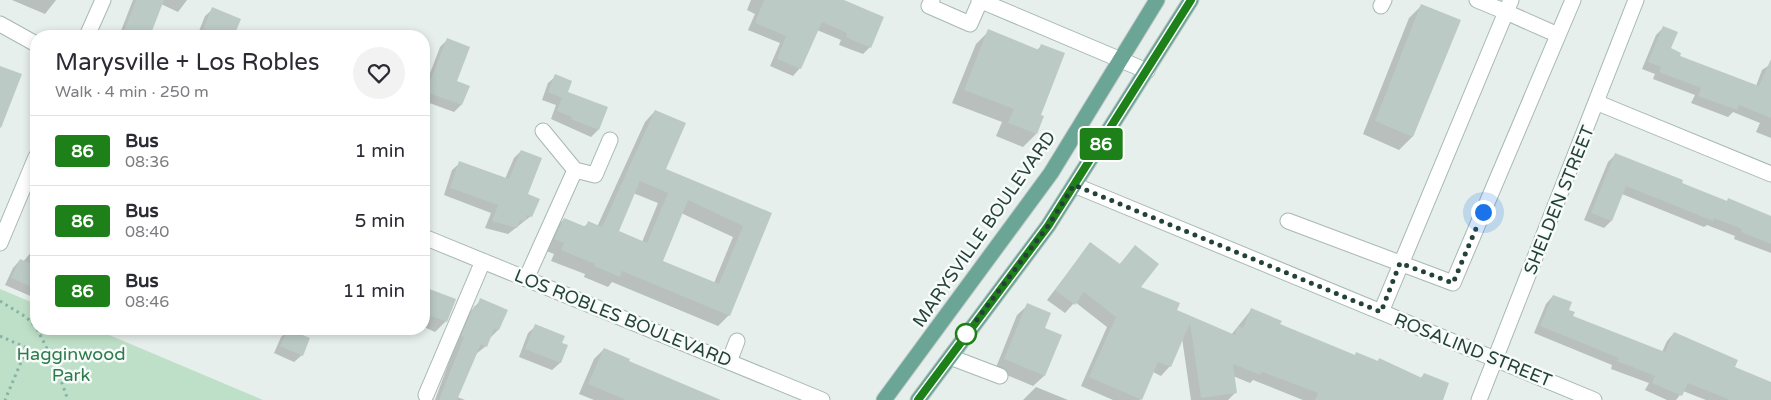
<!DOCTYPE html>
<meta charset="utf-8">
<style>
:root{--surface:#fff;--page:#f2f2f3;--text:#2b2b33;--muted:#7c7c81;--line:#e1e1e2}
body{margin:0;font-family:"Varela Round",sans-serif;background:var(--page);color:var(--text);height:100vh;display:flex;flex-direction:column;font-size:19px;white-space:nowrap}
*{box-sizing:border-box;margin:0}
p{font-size:16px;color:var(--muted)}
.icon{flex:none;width:28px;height:28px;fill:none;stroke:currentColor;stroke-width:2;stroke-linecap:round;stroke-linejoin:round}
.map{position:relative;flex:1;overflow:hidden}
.details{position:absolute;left:30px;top:30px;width:400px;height:305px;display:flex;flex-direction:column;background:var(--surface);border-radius:20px;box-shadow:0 2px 8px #0003}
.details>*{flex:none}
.badge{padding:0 10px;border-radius:4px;font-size:18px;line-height:32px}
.you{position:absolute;width:25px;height:25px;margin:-12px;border:4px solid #fff;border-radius:50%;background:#1a73e8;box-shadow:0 0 0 8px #1a73e833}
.map>.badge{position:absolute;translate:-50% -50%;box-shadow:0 0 0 2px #fff}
.round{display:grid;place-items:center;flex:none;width:52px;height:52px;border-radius:26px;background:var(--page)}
.head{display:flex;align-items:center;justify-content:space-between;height:85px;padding:0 25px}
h1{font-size:24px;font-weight:600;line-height:38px}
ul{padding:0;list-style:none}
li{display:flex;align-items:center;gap:15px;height:70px;padding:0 25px;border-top:1px solid var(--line)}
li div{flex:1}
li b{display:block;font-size:19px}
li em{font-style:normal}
li .badge{min-width:55px;font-weight:700;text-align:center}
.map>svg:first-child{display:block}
.green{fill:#bfe0c8}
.shadow{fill:#0003;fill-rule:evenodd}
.building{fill:#bbcac4;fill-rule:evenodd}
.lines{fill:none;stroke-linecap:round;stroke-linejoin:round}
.minor-casing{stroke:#a8b8b2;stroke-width:17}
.major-casing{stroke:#c2cac8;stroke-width:17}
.path{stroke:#86b3a5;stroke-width:3;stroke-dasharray:2.5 4;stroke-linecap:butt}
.minor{stroke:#fff;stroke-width:15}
.major{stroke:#6aa596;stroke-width:15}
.line-casing{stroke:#fff;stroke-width:11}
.line{stroke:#1e8019;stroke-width:8}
.walk{stroke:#24423a;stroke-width:5;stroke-dasharray:0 9}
.stop-dot{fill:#fff;stroke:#1e8019;stroke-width:2.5}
.labels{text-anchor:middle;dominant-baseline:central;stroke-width:5;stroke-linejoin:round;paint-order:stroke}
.street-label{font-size:18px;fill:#24423a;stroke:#f7fbf9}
.park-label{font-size:18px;fill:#2d7a4b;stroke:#f7fbf9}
</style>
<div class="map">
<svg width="1771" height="400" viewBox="0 0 1771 400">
<rect width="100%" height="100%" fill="#e6efeb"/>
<path class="green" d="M0 289 36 304V329H95L263 400H0Z"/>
<path class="shadow" d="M12 0H56L45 14Z
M133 0H187L178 12 161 4 149 36H119Z
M751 0H840L870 47 863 54 839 45 841 40 817 30 800 68 793 76 770 66 780 43 748 30 755 14 747 10Z
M1422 5 1412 137 1399 150 1363 134 1409 18Z
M213 9 239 20 232 36H197L205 16Z
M1663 28 1669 49 1678 57 1756 86 1762 70 1771 64V138L1756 132 1760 123 1733 112 1728 117 1691 103 1695 95 1653 79 1655 74 1642 69 1656 35Z
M989 31 1037 50 1042 45 1039 116 1042 117 1036 134 1023 147 996 136 1002 122 952 103 976 44Z
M447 40 456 82 468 86 461 105 454 112 424 101V89L440 47Z
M556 76 566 92 607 108 598 130 591 137 551 119 556 105 542 100 548 83Z
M655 111 665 170 770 214 729 315 718 326 612 282 608 287 584 277 585 274 551 261 554 254 544 250 553 230 564 219 584 227 588 223 597 227 645 122ZM633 193 658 203 642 242 618 232ZM681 213 733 237 714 283 661 262Z
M521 151 531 216 508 234 485 228 491 213 444 195 452 170 460 163 505 179 514 158Z
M1615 155 1726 202 1771 217V253L1734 239 1735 236 1707 225 1704 227 1622 194 1611 221 1604 228 1584 220 1608 162Z
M1090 244 1119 265 1135 247 1139 287 1175 311 1231 335 1251 310 1279 325 1354 356 1420 379 1424 374 1441 400H1303L1253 380 1250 383 1233 376 1235 393 1228 400H1191L1182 338 1170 366 1161 376 1153 372 1140 400H1113L1081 386 1107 327 1075 302 1065 313 1047 300Z
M36 246V297L35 298 5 285 13 268 20 260 23 262Z
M424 288 455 300 446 321 435 332 424 327Z
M1553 296 1572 317 1662 352 1667 341 1674 333 1734 368 1771 383V400H1706L1683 391 1676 400H1667L1645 390 1649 383 1611 369 1612 365 1534 333 1546 304Z
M481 300 498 330 489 339 486 346 476 354 457 397 465 400H435L466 316Z
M1028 305 1043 329 1060 336 1044 376 1033 386 995 370 1017 315Z
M536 326 566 346 560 363 552 370 519 357 528 333Z
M288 330 302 355 294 362 274 353 281 337Z
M604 349 628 362 715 400H594L579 394 594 359Z
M1036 387 1068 400H1023Z"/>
<path class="building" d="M136 0H164L150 36H122Z
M764 0H844L884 17 871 48 846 37 847 33 822 22 801 69 777 59 786 36 755 23Z
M1421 4 1461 20 1413 137 1375 121Z
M212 7 241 19 234 36H218L203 30Z
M1663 26 1678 32 1671 48 1681 53 1680 56 1759 86 1771 59V118L1739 105 1737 110 1698 96 1701 88 1659 72 1661 67 1648 62Z
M988 29 1039 50 1041 44 1065 53 1041 115 1044 116 1037 134 1008 123 1014 109 964 90Z
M447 38 470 47 457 81 470 86 462 105 426 92Z
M0 66 22 74 1 128 0 127Z
M555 74 572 81 568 92 608 107 599 130 571 119 572 117 557 111 562 98 548 92Z
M655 110 686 123 666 169 772 213 730 316 622 271 620 277 594 266 595 264 561 250 564 243 554 239 564 218 586 227 588 221 602 227ZM640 181 668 193 647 243 619 231ZM688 200 743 226 719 284 663 261Z
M521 150 542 158 528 194 540 199 532 217 527 215 525 221 520 220 517 228 492 221 498 205 450 188 459 161 509 179Z
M1615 153 1683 180 1682 183 1727 201 1728 198 1771 216V244L1741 232 1742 229 1714 218 1713 221 1626 186 1612 221 1591 213Z
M1090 242 1120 264 1135 245 1159 264 1141 287 1180 303 1177 310 1235 335 1238 326 1243 328 1251 308 1282 321 1280 324 1355 355 1356 352 1378 361 1379 358 1422 378 1424 373 1449 383 1443 400H1315L1318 393 1262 372 1260 375 1233 364 1237 393 1201 398 1190 323 1171 367 1158 362 1142 400 1089 377 1116 317 1084 292 1075 305 1055 290Z
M20 259 36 266V289L11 278Z
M424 287 456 299 447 322 424 313Z
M1553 295 1572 302 1569 310 1575 312 1573 316 1665 352 1674 332 1738 360 1735 367 1771 382V400H1730L1688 383 1682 396 1652 383 1655 376 1617 361 1619 358 1540 326Z
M480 298 508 310 499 330 494 329 487 347 481 344 457 400H439L464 337 461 336 474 306 477 307Z
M1027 303 1051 313 1045 328 1062 335 1045 376 1004 359Z
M535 324 565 336 562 343 568 345 561 363 525 349Z
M288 329 310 338 303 356 280 346Z
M604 348 630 359 629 361 721 400H626L588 384Z"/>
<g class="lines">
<defs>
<path id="minor" d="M932 0 929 6 970 24 980 1
M979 0 1147 71
M1477 0 1506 12 1511 0
M1381 6 1384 0
M0 24 36 44
M87 36 103 0
M1598 103 1771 174
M543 131 575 170
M1074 185 1594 400
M1288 221 1453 283 1573 0
M424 237 822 400
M0 243 36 157
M526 279 575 170 595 175 610 140
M1381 312 1506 12 1558 35
M950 357 1000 376
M729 362 737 341
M426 395 483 261
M1479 400 1636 0"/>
<path id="major" d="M884 400 1051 173 1157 0
M918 400 1048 226 1191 0"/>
</defs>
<use href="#minor" class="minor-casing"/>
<use href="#major" class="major-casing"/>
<path class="path" d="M0 301 26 317 36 327
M37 329 55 364 68 400
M0 336 27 348 5 400"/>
<use href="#minor" class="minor"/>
<use href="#major" class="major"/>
</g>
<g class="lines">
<defs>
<path id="line" d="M918 400 1048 226 1191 0"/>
</defs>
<use href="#line" class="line-casing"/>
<use href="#line" class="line"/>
<path class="walk" d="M966 334 1048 226 1074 185 1381 312 1400 263 1453 283 1483 212"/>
</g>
<circle class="stop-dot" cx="966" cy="334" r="10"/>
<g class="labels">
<g class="street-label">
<text transform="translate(1559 200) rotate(-68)">SHELDEN STREET</text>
<text transform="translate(984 229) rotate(-55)">MARYSVILLE BOULEVARD</text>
<text transform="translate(623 318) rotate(22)">LOS ROBLES BOULEVARD</text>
<text transform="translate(1473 350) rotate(22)">ROSALIND STREET</text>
</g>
<g class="park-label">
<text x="71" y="354">Hagginwood<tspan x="71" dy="21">Park</tspan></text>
</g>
</g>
</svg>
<div class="you" style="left:1483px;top:212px"></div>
<b class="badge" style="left:1101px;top:144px;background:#1e8019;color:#fff">86</b>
<section class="details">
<div class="head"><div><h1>Marysville + Los Robles</h1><p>Walk · 4 min · 250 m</p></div><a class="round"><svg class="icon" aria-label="heart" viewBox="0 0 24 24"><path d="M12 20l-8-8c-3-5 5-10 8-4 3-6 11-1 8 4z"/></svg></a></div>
<ul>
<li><span class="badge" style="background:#1e8019;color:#fff">86</span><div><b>Bus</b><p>08:36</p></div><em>1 min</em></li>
<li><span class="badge" style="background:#1e8019;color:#fff">86</span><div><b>Bus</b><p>08:40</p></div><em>5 min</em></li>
<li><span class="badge" style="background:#1e8019;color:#fff">86</span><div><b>Bus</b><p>08:46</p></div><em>11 min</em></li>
</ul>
</section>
</div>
